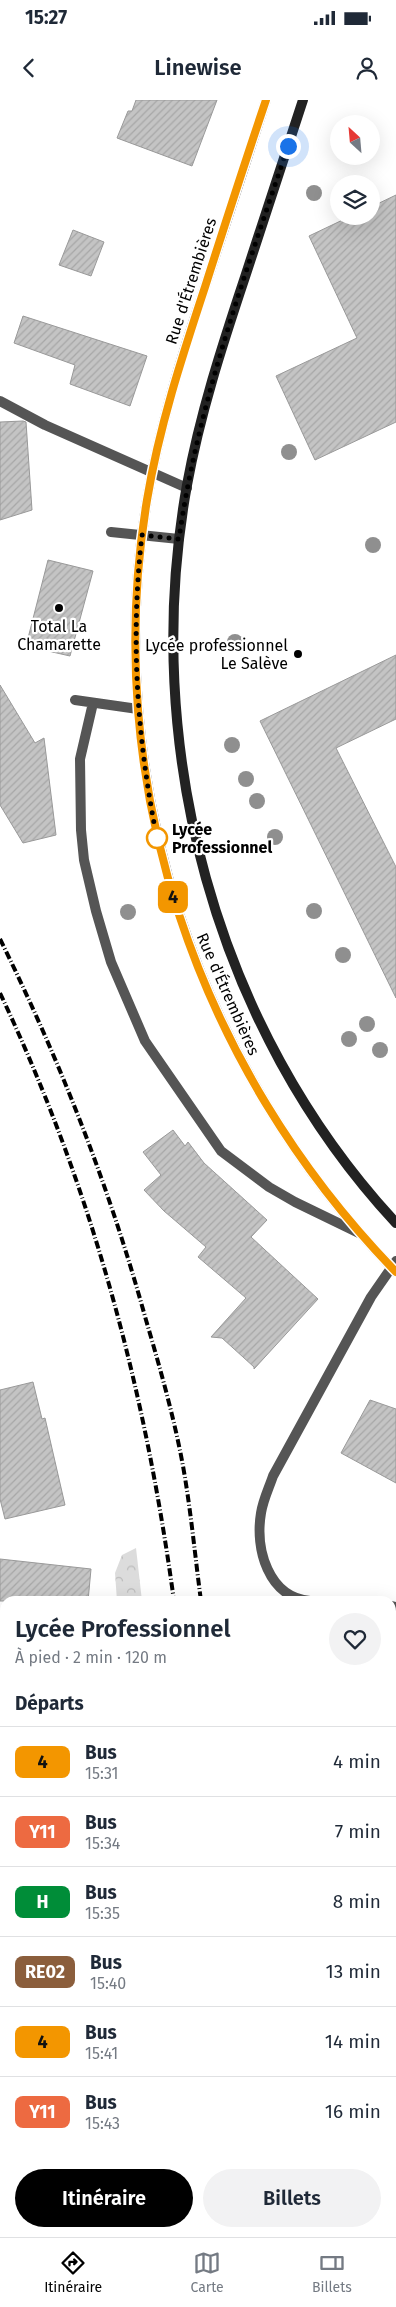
<!DOCTYPE html>
<html lang="fr">
<meta charset="utf-8">
<style>
:root{--surface:#fff;--page:#f2f2f3;--text:#1f2937;--muted:#747a83;--line:#e0e1e3;--accent:#000}
body{margin:0;font-family:"Fira Sans",sans-serif;background:var(--page);color:var(--text);height:100vh;display:flex;flex-direction:column;font-size:19px;white-space:nowrap}
*{box-sizing:border-box;margin:0}
p{font-size:16px;color:var(--muted)}
.icon{flex:none;width:28px;height:28px;fill:none;stroke:currentColor;stroke-width:2;stroke-linecap:round;stroke-linejoin:round}
.map{position:relative;flex:1;overflow:hidden}
.details{position:absolute;left:0px;top:1496px;width:396px;height:641px;display:flex;flex-direction:column;background:var(--surface);border-radius:15px 15px 0 0;box-shadow:0 5px 20px #0002}
.details>*{flex:none}
.badge{padding:0 10px;border-radius:8px;font-size:18px;line-height:32px}
.needle{width:32px;rotate:334deg}
.controls{position:absolute;left:330px;top:15px;display:grid;gap:10px}
.controls a{display:grid;place-items:center;width:50px;height:50px;border-radius:50%;background:var(--surface);box-shadow:0 5px 20px #0002;font-size:25px}
.you{position:absolute;width:25px;height:25px;margin:-12px;border:4px solid #fff;border-radius:50%;background:#1a73e8;box-shadow:0 0 0 8px #1a73e833}
.map>.badge{position:absolute;translate:-50% -50%;box-shadow:0 0 0 2px #fff}
h2{padding:0 15px;font-size:19px;line-height:45px}
.round{display:grid;place-items:center;flex:none;width:52px;height:52px;border-radius:26px;background:var(--page)}
.overview{display:flex;align-items:center;justify-content:space-between;height:85px;padding:0 15px}
h1{font-size:24px;font-weight:600;line-height:38px}
.button{display:flex;gap:10px;margin-top:auto;padding:10px 15px}
.button a{flex:1;height:58px;border-radius:30px;background:var(--accent);color:#fff;font-size:20px;font-weight:600;line-height:58px;text-align:center}
.button a+a{background:var(--page);color:var(--text)}
ul{padding:0;list-style:none}
li{display:flex;align-items:center;gap:15px;height:70px;padding:0 15px;border-top:1px solid var(--line)}
li div{flex:1}
li b{display:block;font-size:19px}
li em{font-style:normal}
li .badge{min-width:55px;font-weight:700;text-align:center}
.status{display:flex;justify-content:space-between;align-items:center;height:35px;padding:0 25px;background:var(--surface);direction:ltr}
.status svg{height:14px;fill:currentColor}
header{display:flex;justify-content:space-between;align-items:center;height:65px;padding:0 15px;background:var(--surface);font-size:22px;font-weight:600}
.tab-bar{display:flex;justify-content:space-around;align-items:center;height:70px;border-top:1px solid var(--line);background:var(--surface);font-size:14px;color:var(--muted)}
.tab-bar a{display:grid;justify-items:center;gap:2px}
.tab-bar .current{color:var(--accent)}
.map>svg:first-child{display:block}
.forest{fill:url(#forest-crowns)}
.water{fill:url(#water-rules)}
.pier{fill:#fff}
.building{fill:url(#building-hatch);stroke:#999}
.lines{fill:none;stroke-linecap:round;stroke-linejoin:round}
.service{stroke:#555;stroke-width:10}
.secondary{stroke:#222;stroke-width:10}
.primary{stroke:#000;stroke-width:12}
.rail{stroke:#000;stroke-width:4;stroke-dasharray:8 2.5 1 2.5;stroke-linecap:butt}
.tree{fill:#8f8f8f}
.line-casing{stroke:#fff;stroke-width:11}
.line{stroke:#f39600;stroke-width:8}
.walk{stroke:#000;stroke-width:5;stroke-dasharray:0 9}
.poi-dot{fill:#000;stroke:#fff;stroke-width:2}
.stop-dot{fill:#fff;stroke:#f39600;stroke-width:2.5}
.labels{text-anchor:middle;dominant-baseline:central;stroke-width:4.5;stroke-linejoin:round;paint-order:stroke}
.street-label{font-size:16px;fill:#000;stroke:#fff}
.poi-label{font-size:16px;fill:#000;stroke:#fff}
.stop-label{font-size:16px;font-weight:bold;fill:#000;stroke:#fff;text-anchor:start}
</style>
<div class="status"><b>15:27</b><svg viewBox="0 0 49 12"><path d="M0 12V9h3v3zM5 12V6h3v6zM10 12V3h3v9zM15 12V0h3v12zM26 1h20v11H26zM47 4h2v5h-2z"/></svg></div>
<header><svg class="icon" aria-label="back" viewBox="0 0 24 24"><path d="M15 5l-7 7 7 7"/></svg>Linewise<svg class="icon" aria-label="person" viewBox="0 0 24 24"><circle cx="12" cy="8" r="4"/><path d="M4 21q1-7 8-7t8 7"/></svg></header>
<div class="map">
<svg width="396" height="2137" viewBox="0 0 396 2137">
<defs>
<pattern id="forest-crowns" width="20" height="18" patternUnits="userSpaceOnUse" patternTransform="scale(1.25)"><rect width="20" height="18" fill="#dcdcdc"/><path d="M2 6a3 3 0 1 1 6 0M12 15a3 3 0 1 1 6 0" fill="none" stroke="#bbb"/></pattern>
<pattern id="water-rules" width="6" height="5" patternUnits="userSpaceOnUse" patternTransform="scale(1.25)"><rect width="6" height="5" fill="#a3a3a3"/><path d="M0 2.5h6" fill="none" stroke="#8b8b8b"/></pattern>
<pattern id="building-hatch" width="6" height="6" patternUnits="userSpaceOnUse" patternTransform="scale(1.25)"><rect width="6" height="6" fill="#c4c4c4"/><path d="M-1 1l2-2M0 6l6-6M5 7l2-2" fill="none" stroke="#a7a7a7"/></pattern>
</defs>
<rect width="100%" height="100%" fill="#fff"/>
<path class="forest" d="M136 1448 142 1501H117L115 1473 122 1455Z
M0 1806H5V1863H0Z
M391 1818H396V1884H391Z"/>
<path class="water" d="M0 1863H5V2132H391V1884H396V2137H0Z"/>
<path class="pier" d="M182 2133H245V2137H182Z"/>
<path class="building" d="M136 0H217L192 66 117 38 128 11H132Z
M396 95V322L315 360 276 276 357 238 309 136 351 116H371V107Z
M73 130 104 142 91 176 59 165Z
M23 216 147 256 130 306 70 284 75 265 14 243Z
M23 321 26 322 32 410 0 420V322Z
M48 460 93 471 70 556 26 546Z
M396 555V619L336 648 396 767V898L260 621Z
M0 585 35 643 44 638 56 735 23 743 0 705Z
M173 1030 185 1046 188 1042 204 1063 267 1120 251 1137 318 1199 254 1269V1267L222 1238 211 1237 246 1198 198 1157 206 1147 164 1111 144 1090 161 1075 143 1052Z
M33 1282 42 1319 45 1318 65 1405 5 1419 0 1399V1290Z
M370 1300 396 1309V1383L341 1353Z
M0 1459 91 1469 88 1501H0Z"/>
<g class="lines">
<path class="service" d="M0 301 45 325 187 388
M111 432 179 439
M75 600 138 609
M93 603 80 659 81 730 84 760 96 811 111 862 145 941 221 1051 269 1087 295 1102 361 1134
M310 1501C268 1497 255 1449 261 1413 263 1400 269 1388 273 1376L371 1197 396 1161
M391 1506 396 1507"/>
<path class="secondary" d="M266 0C245 64 224 128 203 193 180 261 159 329 147 400 100 681 198 969 396 1172
M303 0C284 59 264 118 245 177 222 246 200 314 187 385 140 645 215 928 396 1123"/>
<path class="primary" d="M0 1748 5 1749
M391 1774 396 1775"/>
<path class="rail" d="M0 839C61 963 109 1086 146 1220 160 1268 174 1317 183 1366 191 1411 195 1456 201 1501
M0 893C92 1088 145 1288 174 1501
M203 2132V2137
M226 2132V2137"/>
</g>
<g class="tree">
<circle cx="314" cy="93" r="8"/>
<circle cx="289" cy="352" r="8"/>
<circle cx="373" cy="445" r="8"/>
<circle cx="235" cy="542" r="8"/>
<circle cx="232" cy="645" r="8"/>
<circle cx="246" cy="679" r="8"/>
<circle cx="257" cy="701" r="8"/>
<circle cx="275" cy="737" r="8"/>
<circle cx="314" cy="811" r="8"/>
<circle cx="128" cy="812" r="8"/>
<circle cx="343" cy="855" r="8"/>
<circle cx="367" cy="924" r="8"/>
<circle cx="349" cy="939" r="8"/>
<circle cx="380" cy="950" r="8"/>
</g>
<g class="lines">
<defs>
<path id="line" d="M266 0C245 62 225 124 205 187 182 257 159 327 147 400 100 683 197 967 396 1172"/>
</defs>
<use href="#line" class="line-casing"/>
<use href="#line" class="line"/>
<path class="walk" d="M157 738 158 743C137 641 130 539 142 435L179 439C198 303 245 176 288 46"/>
</g>
<g class="poi-dot">
<circle cx="59" cy="508" r="5"/>
<circle cx="298" cy="554" r="5"/>
</g>
<circle class="stop-dot" cx="157" cy="738" r="10"/>
<g class="labels">
<g class="street-label">
<text transform="translate(191 181) rotate(-72)">Rue d'Étrembières</text>
<text transform="translate(228 894) rotate(66)">Rue d'Étrembières</text>
</g>
<g class="poi-label">
<text x="59" y="526">Total La<tspan x="59" dy="18">Chamarette</tspan></text>
<text x="288" y="545" text-anchor="end">Lycée professionnel<tspan x="288" dy="18">Le Salève</tspan></text>
</g>
<g class="stop-label">
<text x="172" y="729">Lycée<tspan x="172" dy="18">Professionnel</tspan></text>
</g>
</g>
</svg>
<div class="controls">
<a><svg class="needle" viewBox="-14 -14 28 28"><path d="M0-13l5 13h-10z" fill="#e53935"/><path d="M0 13l5-13h-10z" fill="#747a83"/></svg></a>
<a><svg class="icon" aria-label="layers" viewBox="0 0 24 24"><path d="M12 4l9 5-9 5-9-5zM3 14l9 5 9-5"/></svg></a>
</div>
<div class="you" style="left:288px;top:46px"></div>
<b class="badge" style="left:173px;top:797px;background:#f39600;color:#111">4</b>
<section class="details">
<div class="overview"><div><h1>Lycée Professionnel</h1><p>À pied · 2 min · 120 m</p></div><a class="round"><svg class="icon" aria-label="heart" viewBox="0 0 24 24"><path d="M12 20l-8-8c-3-5 5-10 8-4 3-6 11-1 8 4z"/></svg></a></div>
<h2>Départs</h2>
<ul>
<li><span class="badge" style="background:#f39600;color:#111">4</span><div><b>Bus</b><p>15:31</p></div><em>4 min</em></li>
<li><span class="badge" style="background:#ed6a41;color:#fff">Y11</span><div><b>Bus</b><p>15:34</p></div><em>7 min</em></li>
<li><span class="badge" style="background:#008d38;color:#fff">H</span><div><b>Bus</b><p>15:35</p></div><em>8 min</em></li>
<li><span class="badge" style="background:#8b5e3c;color:#fff">RE02</span><div><b>Bus</b><p>15:40</p></div><em>13 min</em></li>
<li><span class="badge" style="background:#f39600;color:#111">4</span><div><b>Bus</b><p>15:41</p></div><em>14 min</em></li>
<li><span class="badge" style="background:#ed6a41;color:#fff">Y11</span><div><b>Bus</b><p>15:43</p></div><em>16 min</em></li>
</ul>
<div class="button"><a>Itinéraire</a><a>Billets</a></div>
</section>
</div>
<nav class="tab-bar">
<a class="current"><svg class="icon" aria-label="directions" viewBox="0 0 24 24"><path d="M12 3l9 9-9 9-9-9zM9 14v-3h6M13 9l2 2-2 2"/></svg>Itinéraire</a>
<a><svg class="icon" aria-label="map" viewBox="0 0 24 24"><path d="M3 6l6-2 6 2 6-2v14l-6 2-6-2-6 2zM9 4v14M15 6v14"/></svg>Carte</a>
<a><svg class="icon" aria-label="tickets" viewBox="0 0 24 24"><path d="M3 7h18v10H3zM15 7v10"/></svg>Billets</a>
</nav>
